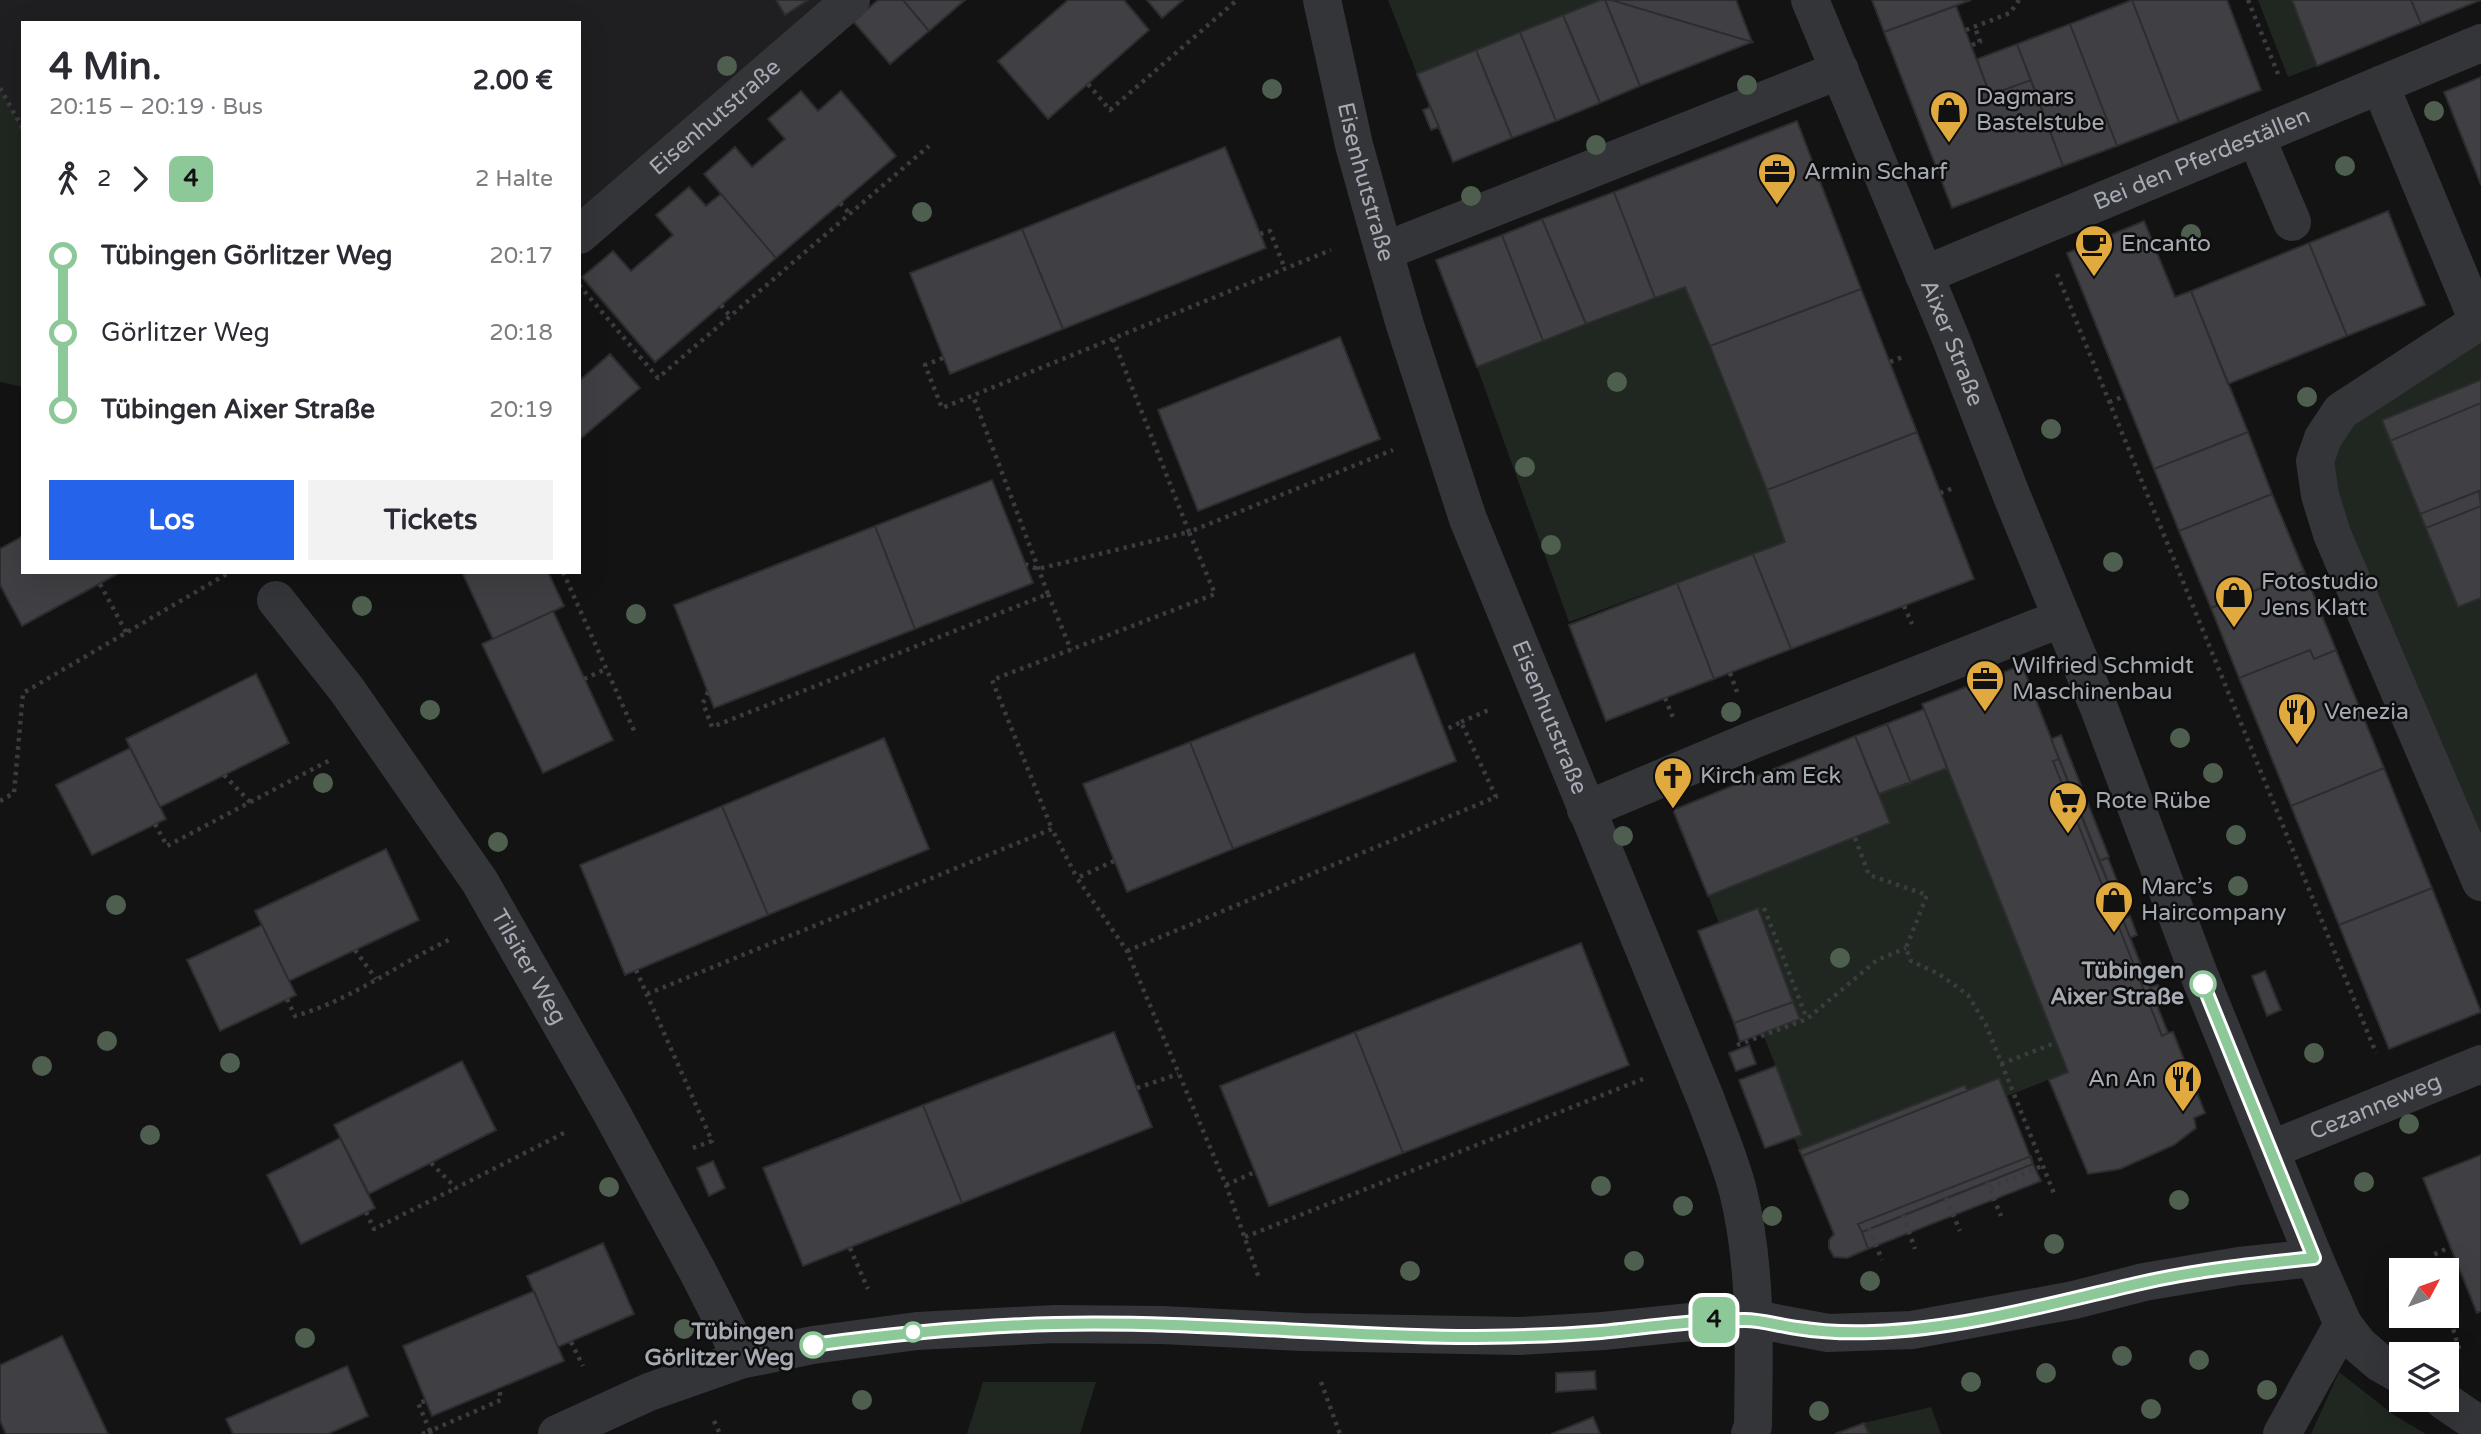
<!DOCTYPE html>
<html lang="de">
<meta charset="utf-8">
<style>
:root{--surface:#fff;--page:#f2f2f3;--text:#2b2b33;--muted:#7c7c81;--accent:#2563eb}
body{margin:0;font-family:"Varela Round",sans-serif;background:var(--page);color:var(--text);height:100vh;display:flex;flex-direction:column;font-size:26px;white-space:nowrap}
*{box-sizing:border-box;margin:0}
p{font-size:23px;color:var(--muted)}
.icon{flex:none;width:38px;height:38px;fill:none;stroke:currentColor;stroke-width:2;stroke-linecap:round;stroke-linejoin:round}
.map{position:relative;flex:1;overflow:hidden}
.panel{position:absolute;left:21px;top:21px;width:560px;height:553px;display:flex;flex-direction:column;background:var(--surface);border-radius:0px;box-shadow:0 7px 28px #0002}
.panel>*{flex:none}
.badge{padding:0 14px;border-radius:10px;font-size:24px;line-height:46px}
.needle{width:46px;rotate:49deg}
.controls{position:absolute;left:2389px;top:1258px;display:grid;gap:14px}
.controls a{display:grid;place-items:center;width:70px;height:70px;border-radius:0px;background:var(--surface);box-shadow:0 7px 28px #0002;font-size:35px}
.map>.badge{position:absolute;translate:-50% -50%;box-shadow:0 0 0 4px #fff}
.legs{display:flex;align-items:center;gap:10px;height:77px;padding:0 28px;font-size:23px}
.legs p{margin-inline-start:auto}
.summary{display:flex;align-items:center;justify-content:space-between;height:119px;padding:0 28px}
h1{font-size:38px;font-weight:700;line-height:52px}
.primary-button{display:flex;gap:14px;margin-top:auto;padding:14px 28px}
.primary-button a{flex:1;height:80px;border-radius:0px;background:var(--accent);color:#fff;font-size:28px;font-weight:700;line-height:80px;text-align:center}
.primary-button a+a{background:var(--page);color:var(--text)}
ul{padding:0 28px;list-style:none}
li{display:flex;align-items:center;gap:24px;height:77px;font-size:26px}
li i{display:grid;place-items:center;width:10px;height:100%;margin:0 9px;background:currentColor}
li i::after{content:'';width:18px;height:18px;margin:-9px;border:5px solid;border-radius:50%;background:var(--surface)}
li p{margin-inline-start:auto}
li:first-child i{background:linear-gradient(#0000 50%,currentColor 0)}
li:last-child i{background:linear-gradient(currentColor 50%,#0000 0)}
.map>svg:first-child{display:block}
.built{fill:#1f1f21}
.green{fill:#1f2720}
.building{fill:#404044;stroke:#2d2d30;stroke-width:2}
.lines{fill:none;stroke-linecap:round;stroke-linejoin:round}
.path{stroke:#3a3c40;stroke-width:4.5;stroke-dasharray:3.5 5;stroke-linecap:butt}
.minor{stroke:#343539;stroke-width:38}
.tree{fill:#4e5f4f}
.line-1-casing{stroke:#fff;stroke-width:16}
.line-1{stroke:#8dc899;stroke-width:10}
.stop-1-dot{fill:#fff;stroke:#8dc899;stroke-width:3.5}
.labels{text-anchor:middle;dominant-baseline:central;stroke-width:5;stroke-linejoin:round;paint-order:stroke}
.poi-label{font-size:23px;fill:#a6aab3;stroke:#0e0e0f;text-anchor:start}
.street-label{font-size:23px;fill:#a6aab3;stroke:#0e0e0f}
.stop-label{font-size:23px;font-weight:bold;fill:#a6aab3;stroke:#0e0e0f;text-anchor:end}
</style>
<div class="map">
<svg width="2481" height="1434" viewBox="0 0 2481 1434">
<rect width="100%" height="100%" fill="#131314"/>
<path class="built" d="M0 0H851L579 235V23H23V129L0 88Z"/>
<path class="green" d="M1388 0H1600L1417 74Z
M2258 0H2292L2317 66 2288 77Z
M0 88 23 129V387L0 382Z
M1685 287 1767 490 1785 542 1569 622 1477 367Z
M2481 320V380L2390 441 2458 606 2481 598V855L2345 529 2329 461 2341 411Z
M1947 768 2068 1072 2007 1096 1999 1079 1802 1156 1794 1138 1802 1134 1763 1034 1800 1018 1758 908 1719 923 1708 896 1889 824 1879 794Z
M2339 1372 2394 1415 2426 1434H2311Z
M983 1382H1096L1080 1434H967Z
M1931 1407 1941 1434H1869L1864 1423Z"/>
<path class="building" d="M776 0H808L785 15Z
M878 0H903L929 31 890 64 853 21Z
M903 0H965L929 31Z
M1068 0H1124L1149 30 1048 119 998 61Z
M1147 0H1183L1162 18Z
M1600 0H1605L1640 86 1600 103 1563 15Z
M1605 0H1611L1752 42 1640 86Z
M1611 0H1736L1752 42Z
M1872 0H1971L1884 32Z
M2132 0H2227L2261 90 2179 122Z
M2132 0 2179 122 2117 146 2070 24Z
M2292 0H2411L2421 24 2317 66Z
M2411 0H2481L2421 24Z
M1956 6 1990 95 2031 80 2063 166 1952 208 1884 32Z
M1563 15 1600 103 1556 121 1520 32Z
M2070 24 2117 146 2063 166 2017 44Z
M1520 32 1556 121 1512 138 1476 50Z
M2017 44 2031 80 1990 95 1977 59Z
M1476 50 1512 138 1453 162 1417 74Z
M2481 77V185L2444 92Z
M801 91 818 111 841 91 896 156 776 258 704 174 735 147 752 167 785 139 768 119Z
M1430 107 1439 127 1431 130 1423 110Z
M1797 121 1861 289 1710 346 1685 287 1655 298 1614 192Z
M1225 147 1266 248 1063 329 1022 229Z
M689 187 706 206 721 194 776 258 655 362 582 277 613 251 631 271 673 235 656 215Z
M1614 192 1655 298 1586 324 1542 219Z
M2388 211 2425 305 2347 336 2309 243Z
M1542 219 1586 324 1543 341 1502 235Z
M2144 221 2175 297 2191 291 2248 432 2154 469 2067 253Z
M1022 229 1063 329 950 374 910 273Z
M1502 235 1543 341 1477 367 1436 260Z
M2309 243 2347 336 2228 384 2191 291Z
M1861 289 1917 432 1767 490 1710 346Z
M1340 337 1380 439 1198 511 1158 410Z
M610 354 640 388 579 440V381Z
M2481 380V598L2458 607 2382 420Z
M2481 380V403L2390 441 2382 420Z
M1917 432 1974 579 1791 649 1753 554 1785 542 1767 490Z
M2248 432 2272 494 2179 531 2154 469Z
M992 480 1033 583 915 629 875 526Z
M2479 491 2481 506 2426 528 2420 514Z
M2272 494 2304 571 2211 608 2179 531Z
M875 526 915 629 714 708 674 605Z
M23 536V572H121L22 626 0 585V549Z
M1753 554 1791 649 1714 679 1677 583Z
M2304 571 2336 650 2314 659 2310 650 2239 678 2211 608Z
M462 572H548L564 606 493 639Z
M1677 583 1714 679 1606 721 1569 625Z
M553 611 613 740 543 773 482 644Z
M2310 650 2314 659 2336 650 2384 768 2291 806 2239 678Z
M1414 653 1456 761 1233 849 1190 742Z
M2022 665 2168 1033 2173 1032 2205 1113 2194 1118 2196 1128 2174 1145 2120 1169 2088 1174 2049 1080 2068 1072 1922 704Z
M256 674 289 743 160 807 126 739Z
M1924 709 1947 768 1879 794 1855 736Z
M1887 724 1911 783 1879 794 1855 736Z
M2061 735 2109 857 2099 861 2051 739Z
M1855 736 1890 823 1708 896 1673 810Z
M884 738 929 849 768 915 722 806Z
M1190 742 1233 849 1127 892 1083 784Z
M130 748 166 819 92 855 56 785Z
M2059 759 2168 1033 2162 1036 2053 761Z
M2384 768 2432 888 2339 925 2291 806Z
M722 806 768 915 625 975 580 865Z
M386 849 419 920 289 981 255 911Z
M2108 858 2117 881 2109 885 2099 861Z
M2432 888 2481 1012 2389 1049 2339 925Z
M1758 908 1793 1002 1734 1023 1698 931Z
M2130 916 2137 935 2130 938 2123 919Z
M262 925 296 995 220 1031 187 960Z
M1581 943 1629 1065 1403 1153 1355 1032Z
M2265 971 2281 1010 2267 1016 2252 976Z
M2158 985 2164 1001 2156 1004 2150 987Z
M1793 1002 1800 1019 1740 1042 1734 1023Z
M1114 1032 1152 1127 962 1203 923 1105Z
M1355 1032 1403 1153 1269 1206 1220 1086Z
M1749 1045 1756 1064 1736 1071 1729 1053Z
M462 1061 496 1130 369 1194 334 1125Z
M1776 1066 1802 1135 1765 1148 1739 1080Z
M1999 1078 2033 1164 1862 1232 1868 1249 1847 1258 1834 1257 1829 1248V1240L1834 1234 1802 1156Z
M1965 1085 1967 1091 1802 1156 1799 1150Z
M923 1105 962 1203 803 1266 763 1168Z
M340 1138 375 1208 301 1244 267 1175Z
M2481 1155V1311L2477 1313 2423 1178Z
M2031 1156 2033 1164 1946 1198 1862 1232 1858 1224Z
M713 1161 725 1188 709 1196 697 1168Z
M2033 1164 2041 1181 1868 1249 1862 1232Z
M603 1243 634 1314 558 1347 527 1276Z
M534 1291 564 1361 432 1416 403 1346Z
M62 1336 108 1434H6L0 1421V1365Z
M347 1366 368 1416 328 1434H233L226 1419Z
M1595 1371 1596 1389 1556 1392V1373Z
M1593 1417 1600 1434H1551L1554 1433Z
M1864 1423 1869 1434H1835Z"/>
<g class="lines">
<path class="path" d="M2248 0 2278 74
M1966 30 2010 13 2019 0
M1972 45 1980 42 1975 27
M1088 84 1110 110 1237 0
M0 88 23 129
M840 203 850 214
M1260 234 1270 231 1285 269
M2057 274 2376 1053
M579 285 658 378 929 146
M721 305 730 316
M1113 339 1189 532 1393 450
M943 358 925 365 942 408 1331 250
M1890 362 1905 356
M2109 402 2125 396
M1940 493 1956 487
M1025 564 1038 569 1189 532 1215 594 992 680 1052 829
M563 572 636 735
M100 584 126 632
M1048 594 1071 650
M1904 606 1912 624
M1730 673 1737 692
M584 679 606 669
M708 692 703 703 712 727 1048 594 973 396
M1665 698 1674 720
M1461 722 1491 709
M224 775 250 802
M0 801 14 793 23 693 230 572
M155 824 167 846 332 759
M1855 838 1869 875 1927 895 1906 948 1911 961 1939 974 1968 995 1986 1025 2055 1196
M1114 861 1077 878 1127 951 1226 1185 1259 1278
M1764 908 1807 1019
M355 950 376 979
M1127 951 1496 797 1461 722 1445 730
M636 970 712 1141 690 1149
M647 994 1052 829 1077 878
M287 999 295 1016C352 1000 399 963 453 938
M1737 1045 1807 1019 1877 960 1906 948
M2001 1064 2055 1043
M1137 1088 1178 1074
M431 1163 456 1188 564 1133
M1987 1182 2001 1216
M1226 1185 1255 1172
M1990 1188 2042 1166
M1946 1198 1960 1231
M366 1212 374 1229 456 1188
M1903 1215 1915 1249
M1869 1228 1882 1260
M1245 1237 1643 1079
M850 1248 868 1289
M2437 1270 2433 1255 2450 1247
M2446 1305 2460 1352
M571 1342 583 1366
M1321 1382 1340 1434
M714 1421 720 1434
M422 1434 430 1431 418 1403 426 1401
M431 1434 430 1431 501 1400 499 1388"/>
<g class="minor">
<path id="s1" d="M1322 0 1354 145 1378 231 1405 325 1468 519 1706 1100C1717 1130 1730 1160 1738 1191 1757 1268 1754 1347 1753 1426L1750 1434"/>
<path id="s2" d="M1810 0 1951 339 2011 494 2099 708 2200 977 2314 1258 2343 1324 2359 1345 2380 1363 2401 1375"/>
<path d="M2380 85 2478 321"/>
<path d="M2256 137 2292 222"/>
<path id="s3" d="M579 235 851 0"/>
<path d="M1385 251 1840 70"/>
<path id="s4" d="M1924 275 2481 43"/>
<path d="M2481 320 2341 411 2323 438 2315 461 2320 495 2332 534 2481 882"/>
<path id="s5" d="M276 600 347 690 480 882 610 1110 698 1272 731 1337 740 1360"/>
<path d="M1586 810 1755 739 2062 618"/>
<path id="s6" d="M2270 1150 2481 1064"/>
<path d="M2443 1400 2481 1426"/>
<path d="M557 1434 649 1392 740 1360 813 1345 917 1331 1055 1324 1162 1325 1302 1332 1520 1336 1603 1331 1720 1319H1754L1828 1333 1912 1330 2074 1300 2144 1282 2239 1266 2314 1258"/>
<path d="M2282 1434 2343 1324"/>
</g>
</g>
<g class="tree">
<circle cx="727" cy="66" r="10"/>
<circle cx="1747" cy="85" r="10"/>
<circle cx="1272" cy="89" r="10"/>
<circle cx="2434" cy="111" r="10"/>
<circle cx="1596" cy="145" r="10"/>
<circle cx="2345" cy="166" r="10"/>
<circle cx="1471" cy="196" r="10"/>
<circle cx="922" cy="212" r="10"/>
<circle cx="2191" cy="234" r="10"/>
<circle cx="1617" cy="382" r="10"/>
<circle cx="2307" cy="397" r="10"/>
<circle cx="2051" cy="429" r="10"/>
<circle cx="1525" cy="467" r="10"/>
<circle cx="1551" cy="545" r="10"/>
<circle cx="2113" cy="562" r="10"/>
<circle cx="362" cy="606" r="10"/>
<circle cx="636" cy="614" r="10"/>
<circle cx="430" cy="710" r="10"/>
<circle cx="1731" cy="712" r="10"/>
<circle cx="2180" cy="738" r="10"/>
<circle cx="2213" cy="773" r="10"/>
<circle cx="323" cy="783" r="10"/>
<circle cx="2236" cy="835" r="10"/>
<circle cx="1623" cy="836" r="10"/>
<circle cx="498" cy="842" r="10"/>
<circle cx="2238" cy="886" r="10"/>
<circle cx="116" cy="905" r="10"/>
<circle cx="1840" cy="958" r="10"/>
<circle cx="107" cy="1041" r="10"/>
<circle cx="2314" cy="1053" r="10"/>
<circle cx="230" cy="1063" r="10"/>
<circle cx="42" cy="1066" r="10"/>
<circle cx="2409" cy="1124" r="10"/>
<circle cx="150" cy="1135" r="10"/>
<circle cx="2364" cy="1182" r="10"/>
<circle cx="1601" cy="1186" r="10"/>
<circle cx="609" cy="1187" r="10"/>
<circle cx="2179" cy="1200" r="10"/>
<circle cx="1683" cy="1206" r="10"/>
<circle cx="1772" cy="1216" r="10"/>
<circle cx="2054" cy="1244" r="10"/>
<circle cx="1634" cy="1261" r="10"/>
<circle cx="1410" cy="1271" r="10"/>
<circle cx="1870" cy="1281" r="10"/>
<circle cx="684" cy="1329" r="10"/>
<circle cx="305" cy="1338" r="10"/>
<circle cx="2122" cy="1356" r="10"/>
<circle cx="2199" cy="1360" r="10"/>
<circle cx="2046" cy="1373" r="10"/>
<circle cx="1971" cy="1382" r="10"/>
<circle cx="2267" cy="1390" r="10"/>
<circle cx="862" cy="1400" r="10"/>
<circle cx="2151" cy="1409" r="10"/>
<circle cx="1819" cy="1411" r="10"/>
</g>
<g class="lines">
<defs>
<path id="line-1" d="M813 1345C893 1334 974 1326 1055 1324 1189 1321 1323 1335 1457 1337 1505 1337 1553 1336 1601 1332 1649 1327 1696 1320 1745 1320 1762 1320 1780 1326 1797 1328 1822 1332 1847 1333 1873 1332 1964 1329 2053 1303 2141 1283 2198 1270 2256 1264 2314 1258L2203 984"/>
</defs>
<use href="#line-1" class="line-1-casing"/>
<use href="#line-1" class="line-1"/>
</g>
<defs>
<symbol id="shop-pin" viewBox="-11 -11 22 30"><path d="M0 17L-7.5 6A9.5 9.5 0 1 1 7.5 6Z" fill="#e1aa3e" stroke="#0e0e0f"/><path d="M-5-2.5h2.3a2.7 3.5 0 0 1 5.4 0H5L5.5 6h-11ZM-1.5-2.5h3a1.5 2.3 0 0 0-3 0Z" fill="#111"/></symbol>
<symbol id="office-pin" viewBox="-11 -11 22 30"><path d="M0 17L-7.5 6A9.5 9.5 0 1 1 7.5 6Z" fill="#e1aa3e" stroke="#0e0e0f"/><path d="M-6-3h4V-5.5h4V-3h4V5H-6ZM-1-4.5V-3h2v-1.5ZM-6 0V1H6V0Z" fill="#111"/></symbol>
<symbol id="cafe-pin" viewBox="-11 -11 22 30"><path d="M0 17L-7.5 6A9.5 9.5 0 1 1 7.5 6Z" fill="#e1aa3e" stroke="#0e0e0f"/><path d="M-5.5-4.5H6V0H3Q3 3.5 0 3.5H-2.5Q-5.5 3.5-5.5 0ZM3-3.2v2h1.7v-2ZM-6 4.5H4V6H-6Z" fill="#111"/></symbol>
<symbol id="restaurant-pin" viewBox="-11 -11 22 30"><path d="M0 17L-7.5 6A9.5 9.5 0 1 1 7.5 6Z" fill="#e1aa3e" stroke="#0e0e0f"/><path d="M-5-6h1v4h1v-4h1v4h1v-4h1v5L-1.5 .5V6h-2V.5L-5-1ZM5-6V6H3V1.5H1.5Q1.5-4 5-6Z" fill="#111"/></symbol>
<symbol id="church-pin" viewBox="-11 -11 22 30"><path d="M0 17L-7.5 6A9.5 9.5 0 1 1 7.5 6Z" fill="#e1aa3e" stroke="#0e0e0f"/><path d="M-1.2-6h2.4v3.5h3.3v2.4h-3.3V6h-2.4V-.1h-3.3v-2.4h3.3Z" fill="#111"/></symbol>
<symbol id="supermarket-pin" viewBox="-11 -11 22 30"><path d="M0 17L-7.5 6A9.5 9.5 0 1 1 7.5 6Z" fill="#e1aa3e" stroke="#0e0e0f"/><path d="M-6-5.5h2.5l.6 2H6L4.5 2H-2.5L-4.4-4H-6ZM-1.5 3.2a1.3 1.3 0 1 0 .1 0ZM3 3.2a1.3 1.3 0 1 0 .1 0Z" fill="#111"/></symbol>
</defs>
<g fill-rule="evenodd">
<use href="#shop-pin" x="1927" y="88" width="44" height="60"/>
<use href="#office-pin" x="1755" y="150" width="44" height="60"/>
<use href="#cafe-pin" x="2072" y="222" width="44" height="60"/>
<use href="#shop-pin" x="2212" y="573" width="44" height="60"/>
<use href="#office-pin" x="1963" y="657" width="44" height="60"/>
<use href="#restaurant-pin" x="2275" y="690" width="44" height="60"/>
<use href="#church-pin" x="1651" y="754" width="44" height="60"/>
<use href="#supermarket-pin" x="2046" y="779" width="44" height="60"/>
<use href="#shop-pin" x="2092" y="878" width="44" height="60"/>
<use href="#restaurant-pin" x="2161" y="1057" width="44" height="60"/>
</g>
<g class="stop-1-dot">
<circle cx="2203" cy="984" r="12"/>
<circle cx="913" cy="1332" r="9"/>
<circle cx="813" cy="1345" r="12"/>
</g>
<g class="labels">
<g class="poi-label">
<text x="1976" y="97">Dagmars<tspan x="1976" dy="26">Bastelstube</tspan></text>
<text x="1804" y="172">Armin Scharf</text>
<text x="2121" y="244">Encanto</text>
<text x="2261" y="582">Fotostudio<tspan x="2261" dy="26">Jens Klatt</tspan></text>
<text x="2012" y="666">Wilfried Schmidt<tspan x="2012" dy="26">Maschinenbau</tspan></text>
<text x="2324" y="712">Venezia</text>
<text x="1700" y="776">Kirch am Eck</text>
<text x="2095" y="801">Rote Rübe</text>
<text x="2141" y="887">Marc’s<tspan x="2141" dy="26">Haircompany</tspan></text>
<text x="2156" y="1079" text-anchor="end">An An</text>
</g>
<g class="street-label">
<text stroke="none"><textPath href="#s3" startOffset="180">Eisenhutstraße</textPath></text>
<text stroke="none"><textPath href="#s4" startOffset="301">Bei den Pferdeställen</textPath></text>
<text stroke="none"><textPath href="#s1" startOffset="187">Eisenhutstraße</textPath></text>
<text stroke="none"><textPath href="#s2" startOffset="371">Aixer Straße</textPath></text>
<text stroke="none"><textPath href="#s1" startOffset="754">Eisenhutstraße</textPath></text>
<text stroke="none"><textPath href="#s5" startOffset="446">Tilsiter Weg</textPath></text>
<text stroke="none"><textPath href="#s6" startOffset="114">Cezanneweg</textPath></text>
</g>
<g class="stop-label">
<text x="2184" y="971">Tübingen<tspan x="2184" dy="26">Aixer Straße</tspan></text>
<text x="794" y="1332">Tübingen<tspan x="794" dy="26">Görlitzer Weg</tspan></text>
</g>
</g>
</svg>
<div class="controls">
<a><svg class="needle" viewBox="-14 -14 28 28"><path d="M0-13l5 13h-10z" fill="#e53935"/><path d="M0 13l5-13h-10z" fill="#7c7c81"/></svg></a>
<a><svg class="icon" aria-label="layers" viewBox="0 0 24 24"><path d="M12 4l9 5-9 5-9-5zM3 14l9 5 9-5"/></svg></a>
</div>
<b class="badge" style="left:1714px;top:1320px;background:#8dc899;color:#111">4</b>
<section class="panel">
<div class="summary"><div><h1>4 Min.</h1><p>20:15 – 20:19 · Bus</p></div><b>2.00 €</b></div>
<div class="legs"><svg class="icon" aria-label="walk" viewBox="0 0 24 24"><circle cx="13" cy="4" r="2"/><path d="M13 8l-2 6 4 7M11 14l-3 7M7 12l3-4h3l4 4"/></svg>2<svg class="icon" aria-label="forward" viewBox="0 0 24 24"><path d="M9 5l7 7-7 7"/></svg><b class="badge" style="background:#8dc899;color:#111">4</b><p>2 Halte</p></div>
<ul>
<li><i style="color:#8dc899"></i><b>Tübingen Görlitzer Weg</b><p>20:17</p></li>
<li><i style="color:#8dc899"></i><span>Görlitzer Weg</span><p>20:18</p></li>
<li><i style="color:#8dc899"></i><b>Tübingen Aixer Straße</b><p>20:19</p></li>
</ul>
<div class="primary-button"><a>Los</a><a>Tickets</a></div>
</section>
</div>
